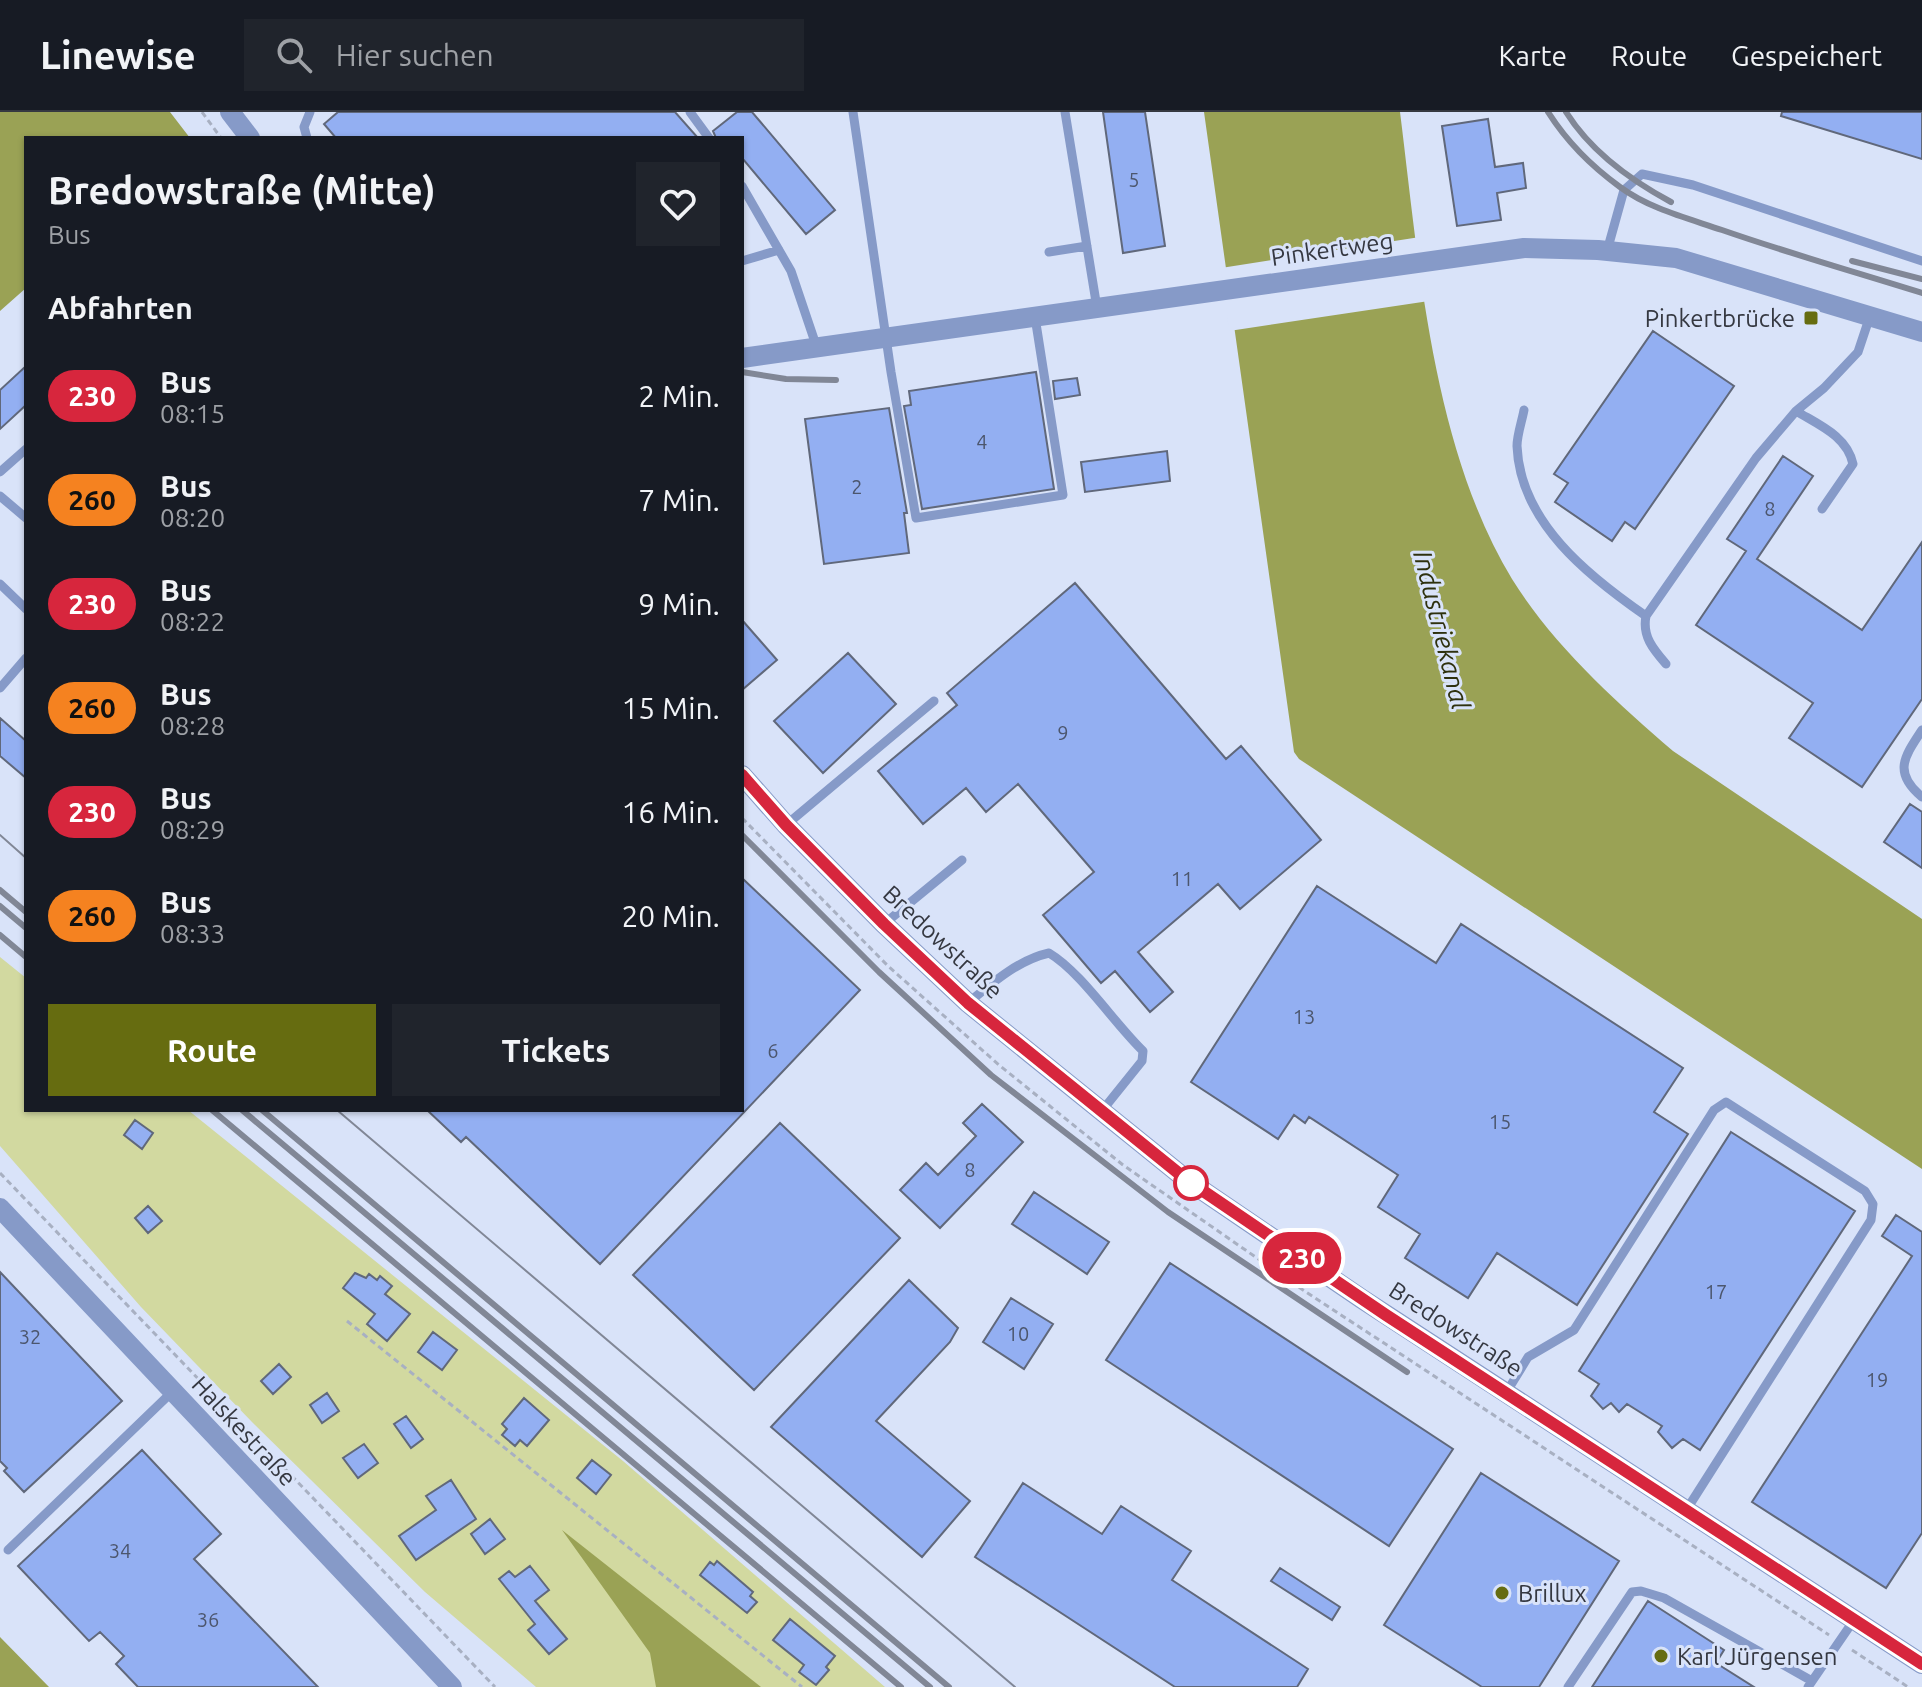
<!DOCTYPE html>
<html lang="de">
<meta charset="utf-8">
<style>
:root{--surface:#171b24;--page:#20242c;--text:#f1f3f6;--muted:#9ea1a6;--line:#363941;--accent:#666c10}
body{margin:0;font-family:Ubuntu,sans-serif;background:var(--page);color:var(--text);height:100vh;display:flex;flex-direction:column;font-size:30px;white-space:nowrap}
*{box-sizing:border-box;margin:0}
p{font-size:26px;color:var(--muted)}
.icon{flex:none;width:44px;height:44px;fill:none;stroke:currentColor;stroke-width:2;stroke-linecap:round;stroke-linejoin:round}
.map{position:relative;flex:1;overflow:hidden}
.sheet{position:absolute;left:24px;top:24px;width:720px;height:976px;display:flex;flex-direction:column;background:var(--surface);border-radius:0px;box-shadow:0 2px 6px #0004}
.sheet>*{flex:none}
.badge{padding:0 16px;border-radius:26px;font-size:28px;line-height:52px}
.map>.badge{position:absolute;translate:-50% -50%;box-shadow:0 0 0 4px #fff}
h2{padding:0 24px;font-size:30px;line-height:72px}
.round{display:grid;place-items:center;flex:none;width:84px;height:84px;border-radius:0px;background:var(--page)}
.head{display:flex;align-items:center;justify-content:space-between;height:136px;padding:0 24px}
h1{font-size:38px;font-weight:600;line-height:60px}
.action{display:flex;gap:16px;margin-top:auto;padding:16px 24px}
.action a{flex:1;height:92px;border-radius:0px;background:var(--accent);color:#fff;font-size:32px;font-weight:600;line-height:92px;text-align:center}
.action a+a{background:var(--page);color:var(--text)}
ul{padding:0;list-style:none}
li{display:flex;align-items:center;gap:24px;height:104px;padding:0 24px}
li div{flex:1}
li b{display:block;font-size:30px}
li em{font-style:normal}
li .badge{min-width:88px;font-weight:700;text-align:center}
header{display:flex;align-items:center;gap:48px;box-sizing:border-box;height:112px;padding:0 40px;background:var(--surface);border-bottom:2px solid var(--line)}
header strong{font-size:38px}
nav{display:flex;gap:44px;margin-inline-start:auto;font-size:28px}
.search{width:560px;height:72px;background:var(--page);display:flex;align-items:center;gap:20px;box-sizing:border-box;padding:0 28px;border-radius:0px;color:var(--muted);font-size:30px}
.map>svg:first-child{display:block}
.green{fill:#d2d9a0}
.water{fill:#9aa255}
.pier{fill:#d9e3f9}
.building{fill:#93aff2;stroke:#60687b;stroke-width:2}
.lines{fill:none;stroke-linecap:round;stroke-linejoin:round}
.path{stroke:#a8b0c2;stroke-width:3;stroke-dasharray:6 4;stroke-linecap:butt}
.service{stroke:#869ac8;stroke-width:9}
.tertiary{stroke:#869ac8;stroke-width:20}
.tram{stroke:#818796;stroke-width:2}
.rail{stroke:#818796;stroke-width:6}
.line-casing{stroke:#fff;stroke-width:18}
.line{stroke:#d7263d;stroke-width:12}
.poi-dot{fill:#666c10;stroke:#d9e3f9;stroke-width:3}
.stop-dot{fill:#fff;stroke:#d7263d;stroke-width:4}
.labels{text-anchor:middle;dominant-baseline:central;stroke-width:6;stroke-linejoin:round;paint-order:stroke}
.number-label{font-size:20px;fill:#4c566d}
.street-label{font-size:24px;fill:#353841;stroke:#d9e3f9}
.poi-label{font-size:24px;fill:#353841;stroke:#d9e3f9;text-anchor:start}
.water-label{font-size:26px;font-style:italic;fill:#2e310e;stroke:#d9e3f9}
</style>
<header>
<strong>Linewise</strong>
<div class="search"><svg class="icon" aria-label="search" viewBox="0 0 24 24"><circle cx="10" cy="10" r="6"/><path d="M15 15l6 6"/></svg>Hier suchen</div>
<nav><a>Karte</a><a>Route</a><a>Gespeichert</a></nav>
</header>
<div class="map">
<svg width="1922" height="1575" viewBox="0 0 1922 1575">
<rect width="100%" height="100%" fill="#d9e3f9"/>
<path class="green" d="M0 845 26 866V998H188L623 1349 885 1575H536L425 1480 252 1310 141 1195 0 1034Z"/>
<path class="water" d="M0 0H229L199 26H26V176L0 199Z
M1204 0H1400C1419 151 1432 335 1512 467 1553 533 1615 589 1673 639L1922 807V1057L1299 647 1294 640Z
M562 1418 761 1575H656L650 1541Z
M0 1525 49 1575H0Z"/>
<path class="pier" d="M170 0H233L205 26H190Z
M1420 125 1429 189 1229 219 1221 156Z"/>
<path class="building" d="M338 0H675L698 26H336L324 12Z
M737 0H752L835 98 806 122 742 46V26H716L713 19Z
M1103 0H1145L1165 134 1123 141Z
M1782 0H1922V47L1781 4Z
M1488 7 1495 55 1523 51 1526 76 1497 81 1501 108 1457 114 1442 14Z
M1653 219 1734 274 1635 417 1625 410 1612 429 1555 390 1568 371 1554 362Z
M26 254V293L0 317V278Z
M1036 260 1054 377 922 397 904 294 911 293 909 279Z
M1077 266 1080 283 1055 287 1053 269Z
M889 296 907 401H904L909 441 824 452 805 307Z
M1167 339 1170 369 1085 380 1081 350Z
M1783 344 1813 364 1757 447 1862 518 1922 430V587L1862 675 1789 626 1813 591 1696 513 1746 439 1727 427Z
M1075 471 1226 647 1241 634 1321 728 1240 797 1218 772 1138 840 1173 880 1150 900 1115 859 1101 871 1043 803 1094 760 1018 672 986 700 966 676 923 712 878 659 957 593 947 581Z
M742 508 777 548 742 578Z
M848 541 896 592 823 661 774 609Z
M0 606 26 629V666L0 644Z
M1910 692 1922 700V756L1884 730Z
M742 766 860 878 600 1152 466 1025 461 1030 427 998H742Z
M1317 774 1436 851 1461 812 1683 956 1654 1000 1688 1022 1577 1193 1497 1141 1468 1186 1405 1146 1420 1122 1378 1095 1398 1063 1309 1005 1305 1011 1294 1003 1278 1027 1191 970Z
M982 992 1023 1030 940 1116 900 1078 926 1051 938 1063 976 1024 963 1011Z
M135 1008 153 1021 142 1037 124 1023Z
M780 1011 900 1126 754 1278 633 1163Z
M1731 1020 1855 1099 1700 1338 1683 1327 1672 1336 1658 1320 1662 1314 1627 1292 1619 1300 1611 1291 1603 1297 1591 1284 1599 1272 1579 1259Z
M1034 1080 1109 1130 1087 1162 1012 1112Z
M148 1094 162 1109 148 1121 135 1106Z
M1896 1103 1922 1120V1421L1886 1476 1752 1390 1912 1144 1882 1124Z
M1170 1151 1453 1337 1389 1434 1106 1248Z
M0 1160 122 1289 24 1380 4 1359 7 1356 0 1349Z
M355 1161 366 1166 369 1162 377 1168 380 1164 392 1174 385 1182 410 1202 387 1229 367 1212 375 1202 343 1176Z
M909 1168 958 1216 950 1230 876 1309 970 1389 922 1445 771 1315Z
M1011 1186 1053 1212 1024 1257 983 1230Z
M433 1220 457 1238 442 1258 418 1240Z
M279 1252 291 1265 273 1282 261 1269Z
M327 1281 339 1299 322 1311 310 1293Z
M524 1286 549 1308 527 1334 520 1328 515 1334 502 1323 507 1317 502 1312Z
M406 1304 423 1327 411 1336 394 1312Z
M364 1332 378 1351 358 1366 343 1346Z
M142 1338 221 1422 194 1447 318 1575H138L116 1552 124 1544 100 1520 89 1529 18 1454Z
M592 1348 611 1363 596 1382 577 1366Z
M1481 1361 1619 1449 1539 1575H1482L1384 1513Z
M451 1368 476 1407 416 1448 399 1424 436 1398 426 1384Z
M1023 1371 1102 1422 1121 1394 1191 1439 1172 1468 1308 1557 1297 1575H1175L975 1445Z
M490 1407 505 1427 485 1442 471 1422Z
M717 1449 753 1480 750 1484 757 1490 747 1501 700 1463 710 1450 714 1453Z
M530 1454 549 1478 535 1489 567 1527 549 1542 528 1518 535 1512 499 1467 509 1459 515 1465Z
M1280 1456 1340 1495 1332 1508 1271 1469Z
M1648 1489 1724 1538 1716 1551 1754 1575H1592Z
M790 1507 835 1544 826 1555 829 1558 816 1573 799 1560 804 1553 773 1528Z"/>
<g class="lines">
<path class="path" d="M202 0 221 26
M742 706 888 854 999 953 1123 1053 1303 1178 1829 1523
M0 1061 495 1575
M347 1209 802 1575
M1852 1538 1908 1575"/>
<path class="service" d="M690 0 709 26
M853 0 891 260 916 406 1063 383 1035 205
M1065 0 1097 196
M307 26 304 15 310 0
M742 74 791 159 817 236
M1607 139 1624 78 1642 62 1693 73 1922 149
M1049 140 1087 134
M742 149 779 138
M1524 298C1522 309 1517 323 1517 334 1520 410 1588 464 1646 504
M1796 299C1819 313 1847 324 1853 352L1822 397
M0 360 26 337
M0 384 26 406
M0 472 26 497
M1666 552C1653 537 1642 524 1646 504L1756 346 1796 299 1824 276 1858 240 1870 204
M0 576 26 546
M1922 618C1905 644 1892 660 1922 685
M786 713 934 589
M884 812 962 748
M968 891C992 871 1018 848 1049 841 1081 860 1114 911 1143 939L1142 949 1101 1000
M1506 1281 1528 1245 1574 1218 1714 998 1726 990 1865 1079 1873 1092 1871 1108 1687 1397
M8 1438 172 1280
M1568 1575 1632 1480 1641 1479 1664 1486 1812 1569
M1808 1575 1854 1508"/>
<path class="tertiary" d="M230 0 250 26
M742 246 1524 136 1598 138 1676 146 1922 220
M742 663 786 713 884 812 968 891 1187 1068 1362 1187 1922 1552
M0 1096 452 1575"/>
<path class="tram" d="M0 723 26 746
M337 998 1015 1575"/>
<path class="rail" d="M1548 0C1567 30 1591 54 1620 75 1650 97 1687 106 1722 118 1788 141 1855 160 1922 181
M1566 0C1591 40 1630 68 1671 90
M1852 149 1922 167
M742 260 786 267 836 268
M742 723 879 860 991 963 1168 1100 1407 1260
M0 778 26 800
M0 794 26 816
M0 823 26 845
M212 998 901 1575
M242 998 930 1575
M262 998 949 1575"/>
</g>
<g class="lines">
<defs>
<path id="line" d="M742 663 786 713 884 812 968 891 1187 1068 1386 1203 1922 1552"/>
</defs>
<use href="#line" class="line-casing"/>
<use href="#line" class="line"/>
</g>
<g class="poi-dot">
<rect x="1803" y="198" width="16" height="16" rx="4"/>
<circle cx="1502" cy="1481" r="8"/>
<circle cx="1661" cy="1544" r="8"/>
</g>
<circle class="stop-dot" cx="1191" cy="1071" r="16"/>
<g class="labels">
<g class="number-label">
<text x="1134" y="67">5</text>
<text x="982" y="329">4</text>
<text x="857" y="374">2</text>
<text x="1770" y="396">8</text>
<text x="1063" y="620">9</text>
<text x="1182" y="766">11</text>
<text x="1304" y="904">13</text>
<text x="773" y="938">6</text>
<text x="1500" y="1009">15</text>
<text x="970" y="1057">8</text>
<text x="1716" y="1179">17</text>
<text x="1018" y="1221">10</text>
<text x="30" y="1224">32</text>
<text x="1877" y="1267">19</text>
<text x="120" y="1438">34</text>
<text x="208" y="1507">36</text>
</g>
<g class="street-label">
<text transform="translate(1332 137) rotate(-8)">Pinkertweg</text>
<text transform="translate(943 830) rotate(43)">Bredowstraße</text>
<text transform="translate(1456 1217) rotate(33)">Bredowstraße</text>
<text transform="translate(244 1319) rotate(47)">Halskestraße</text>
</g>
<g class="poi-label">
<text x="1795" y="206" text-anchor="end">Pinkertbrücke</text>
<text x="1518" y="1481">Brillux</text>
<text x="1677" y="1544">Karl Jürgensen</text>
</g>
<g class="water-label">
<text transform="translate(1442 518) rotate(76)">Industriekanal</text>
</g>
</g>
</svg>
<b class="badge" style="left:1302px;top:1146px;background:#d7263d;color:#fff">230</b>
<section class="sheet">
<div class="head"><div><h1>Bredowstraße (Mitte)</h1><p>Bus</p></div><a class="round"><svg class="icon" aria-label="heart" viewBox="0 0 24 24"><path d="M12 20l-8-8c-3-5 5-10 8-4 3-6 11-1 8 4z"/></svg></a></div>
<h2>Abfahrten</h2>
<ul>
<li><span class="badge" style="background:#d7263d;color:#fff">230</span><div><b>Bus</b><p>08:15</p></div><em>2 Min.</em></li>
<li><span class="badge" style="background:#f58220;color:#111">260</span><div><b>Bus</b><p>08:20</p></div><em>7 Min.</em></li>
<li><span class="badge" style="background:#d7263d;color:#fff">230</span><div><b>Bus</b><p>08:22</p></div><em>9 Min.</em></li>
<li><span class="badge" style="background:#f58220;color:#111">260</span><div><b>Bus</b><p>08:28</p></div><em>15 Min.</em></li>
<li><span class="badge" style="background:#d7263d;color:#fff">230</span><div><b>Bus</b><p>08:29</p></div><em>16 Min.</em></li>
<li><span class="badge" style="background:#f58220;color:#111">260</span><div><b>Bus</b><p>08:33</p></div><em>20 Min.</em></li>
</ul>
<div class="action"><a>Route</a><a>Tickets</a></div>
</section>
</div>
